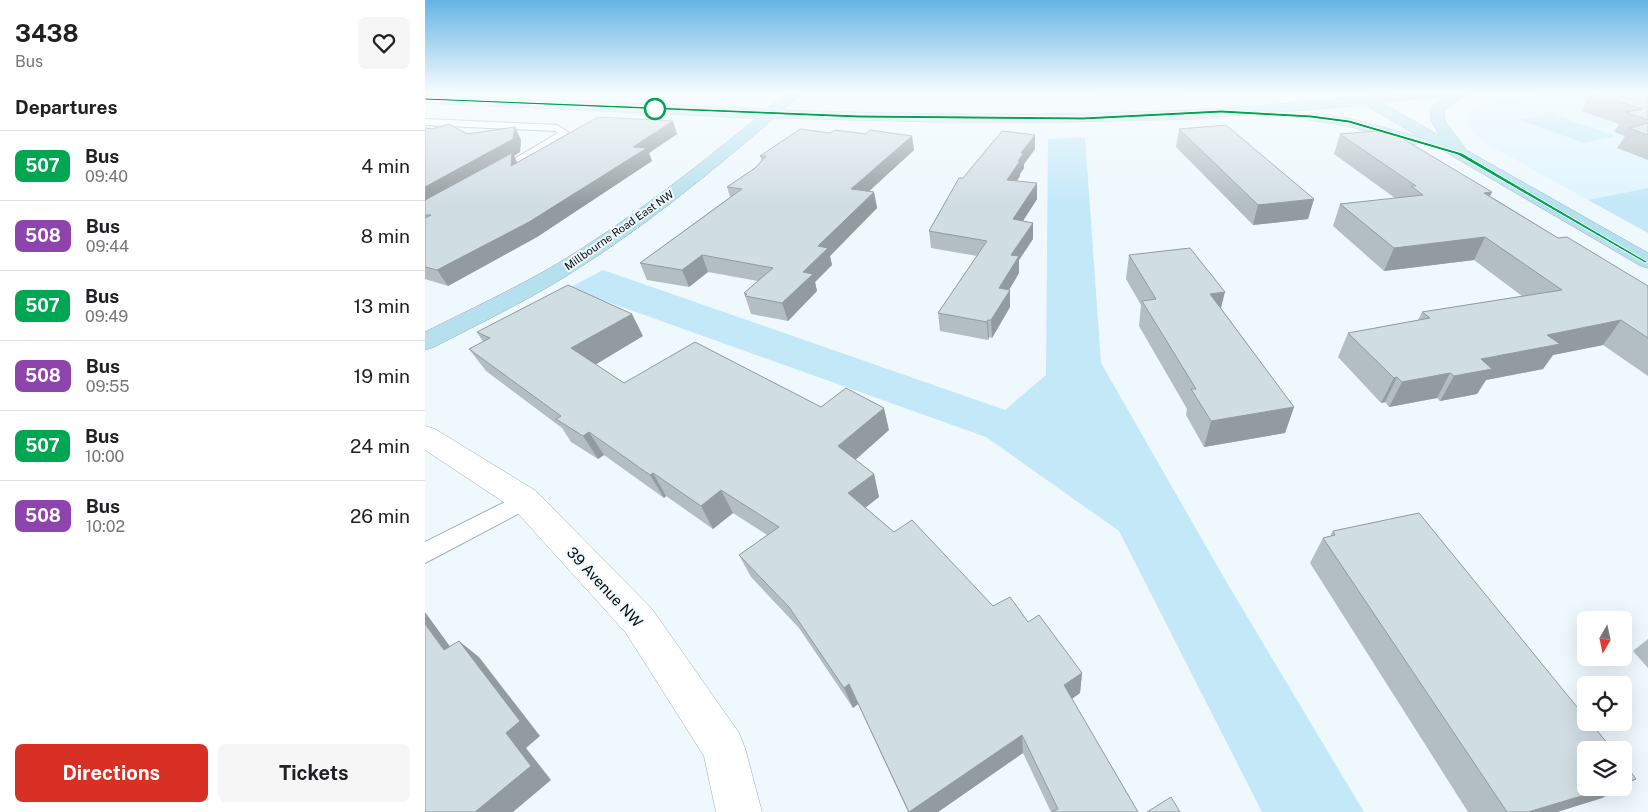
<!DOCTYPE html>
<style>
:root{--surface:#fff;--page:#f6f6f6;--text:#202124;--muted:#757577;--line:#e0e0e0;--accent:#d93025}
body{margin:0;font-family:"Public Sans",sans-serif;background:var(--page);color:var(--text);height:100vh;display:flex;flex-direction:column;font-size:19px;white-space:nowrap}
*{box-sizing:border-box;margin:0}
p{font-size:16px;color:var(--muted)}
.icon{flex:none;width:28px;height:28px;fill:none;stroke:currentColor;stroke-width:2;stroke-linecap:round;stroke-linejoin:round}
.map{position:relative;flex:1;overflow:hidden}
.panel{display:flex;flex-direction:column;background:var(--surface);width:425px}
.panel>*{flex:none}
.badge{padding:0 10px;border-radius:8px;font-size:18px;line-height:32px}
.needle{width:32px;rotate:189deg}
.controls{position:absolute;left:1152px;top:611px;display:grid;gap:10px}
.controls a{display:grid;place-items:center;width:55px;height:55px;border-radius:8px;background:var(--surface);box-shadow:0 5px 20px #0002;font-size:25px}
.map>.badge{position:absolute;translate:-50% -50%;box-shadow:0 0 0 2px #fff}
h2{padding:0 15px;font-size:19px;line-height:45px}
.round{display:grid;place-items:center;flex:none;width:52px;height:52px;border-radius:8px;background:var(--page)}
.summary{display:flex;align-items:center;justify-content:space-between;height:85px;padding:0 15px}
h1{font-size:24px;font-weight:700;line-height:38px}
.action{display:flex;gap:10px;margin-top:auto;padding:10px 15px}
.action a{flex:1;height:58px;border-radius:8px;background:var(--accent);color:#fff;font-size:20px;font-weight:700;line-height:58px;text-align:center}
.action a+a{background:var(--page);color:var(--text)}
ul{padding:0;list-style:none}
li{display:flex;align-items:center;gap:15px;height:70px;padding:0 15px;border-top:1px solid var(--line)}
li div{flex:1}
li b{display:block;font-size:19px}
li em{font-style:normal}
li .badge{min-width:55px;font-weight:700;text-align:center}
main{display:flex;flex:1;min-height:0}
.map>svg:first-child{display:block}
.built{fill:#def4fe}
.green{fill:#c3e8f8}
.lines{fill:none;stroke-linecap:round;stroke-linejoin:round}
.lane-casing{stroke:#9facb2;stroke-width:2}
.street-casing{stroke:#9facb2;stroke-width:1}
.secondary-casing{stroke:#9facb2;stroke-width:1}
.lane{fill:#fff;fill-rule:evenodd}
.street{fill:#fff;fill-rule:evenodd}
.secondary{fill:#b5e1ee;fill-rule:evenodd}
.wall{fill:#b3bec3}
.shaded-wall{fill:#929b9f}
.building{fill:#d0dde3;stroke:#929b9f}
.line{fill:#00a651;stroke:#fff}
.stop-dot{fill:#fff;stroke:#00a651;stroke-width:2.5}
.labels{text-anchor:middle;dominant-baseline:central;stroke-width:4;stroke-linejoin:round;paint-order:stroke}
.far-street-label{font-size:11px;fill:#080c0e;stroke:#eef8fd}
.near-street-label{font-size:15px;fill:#080c0e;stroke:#eef8fd}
</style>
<main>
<section class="panel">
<div class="summary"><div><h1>3438</h1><p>Bus</p></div><a class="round"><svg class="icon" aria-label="heart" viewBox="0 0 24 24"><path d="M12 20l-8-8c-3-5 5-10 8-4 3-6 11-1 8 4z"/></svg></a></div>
<h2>Departures</h2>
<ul>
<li><span class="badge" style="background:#00a651;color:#fff">507</span><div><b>Bus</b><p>09:40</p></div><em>4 min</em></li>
<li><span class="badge" style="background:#8e44ad;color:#fff">508</span><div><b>Bus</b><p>09:44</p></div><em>8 min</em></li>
<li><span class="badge" style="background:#00a651;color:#fff">507</span><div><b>Bus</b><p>09:49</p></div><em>13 min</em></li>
<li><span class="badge" style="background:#8e44ad;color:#fff">508</span><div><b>Bus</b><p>09:55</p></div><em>19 min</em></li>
<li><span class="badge" style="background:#00a651;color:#fff">507</span><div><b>Bus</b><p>10:00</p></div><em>24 min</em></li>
<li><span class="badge" style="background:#8e44ad;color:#fff">508</span><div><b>Bus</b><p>10:02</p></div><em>26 min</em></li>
</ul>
<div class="action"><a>Directions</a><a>Tickets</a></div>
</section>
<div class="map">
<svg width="1223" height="812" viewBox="0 0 1223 812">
<rect width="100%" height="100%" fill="#eef8fd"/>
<path class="built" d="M670 92H836L673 99Z
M1132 92H1223V188L1163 200 1062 144 1047 131 1039 118 1045 109 1055 105Z"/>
<path class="green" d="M1125 113 1190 136 1159 143 1095 120Z
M660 137 676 363 802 583 939 812H837L694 531 561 437 144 288 178 270 580 410 621 375 623 139Z
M1223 188V233L1163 200Z"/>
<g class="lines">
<defs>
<path id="lane" d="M0 119 132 125 143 132 141 138 71 178 67 176 65 174 67 172 133 133 130 131 0 125Z
M100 492 108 494 111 500 108 506 0 563V542Z"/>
<path id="street" d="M0 426 10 429 111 491 227 609 314 733 320 748 337 812H291L279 756 201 633 89 509 0 450Z"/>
<path id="secondary" d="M363 92H378L358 110C495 115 631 116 768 110 860 106 951 92 1044 92L1019 110 1020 121 1041 150 1223 253V268L1216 266 940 105 769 119 640 122H512L349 118C284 174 218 228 146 273 102 301 55 323 9 347L0 350V332C44 310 89 289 132 264 203 221 268 170 332 118L0 103V95L342 109ZM1021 96 1005 109 1006 121 1015 136 957 103Z
M889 113 924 118 994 137 996 140 994 143 988 145 923 126 884 120 882 117 884 114Z"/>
</defs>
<use href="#lane" class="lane-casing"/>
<use href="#street" class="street-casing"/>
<use href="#secondary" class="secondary-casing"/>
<use href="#lane" class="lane"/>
<use href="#street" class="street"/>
<use href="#secondary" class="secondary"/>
</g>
<path class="wall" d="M1166 92H1223V160L1192 148 1200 136 1189 132 1194 124 1156 111Z
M248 121 252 134 224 153 227 161 112 237 23 286 0 279V128L42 134 96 140 95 152 89 156 92 162Z
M754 129 889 199 883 219 828 225 751 147Z
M405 133 487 136 489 150 444 191 449 192 452 208 405 256 407 265 390 282 392 291 363 321 326 314 319 293 333 281 283 272 264 287 222 280 215 263 305 197 302 187 330 168 337 161 335 156Z
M915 134 1067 192 1065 196 1133 238 1223 286V376L1178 345 1128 355 1118 369 1061 380 1052 394 1015 401 1012 398 964 407 960 402 956 403 913 357 923 333 993 320 997 312 1097 296 1049 260 959 271 908 226 915 204 970 198 909 154Z
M610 135V149L599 164V168L595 174V176L592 181 612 199 598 221 608 223V239L594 260V273L584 290 585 307 567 338 564 337 563 340 515 331 513 313 552 256 506 248 504 231 538 178Z
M704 255 796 308 869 407 860 433 779 447 761 415 762 409 714 326 716 305 701 279Z
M52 332 218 336 170 364 199 383 396 407 464 430 430 460 449 474 454 497 440 507 469 532 568 606 603 622 657 673 655 693 647 699 713 812H626L598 753 513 812H483L433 704 428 708 374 628 326 577 314 555 342 535 308 513 288 529 241 496 239 498 179 455 173 459 146 442 137 428 61 371 44 349 58 342Z
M908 531 1161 788H1196L1177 798 1132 812H1043L885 563 898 538 905 536Z
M1223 639V668L1208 651Z"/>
<path class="shaded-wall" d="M248 121 252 134 224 153 227 161 112 237 23 286 12 270 208 147Z
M90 127 96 140 95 152 89 156 94 167 0 207V187Z
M610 135V149L599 164V168L595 174V176L582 195V180L593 161 596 153Z
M487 136 489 150 429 205 426 189Z
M612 183V199L589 235 588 219Z
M449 192 452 208 405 256 407 265 390 282 392 291 363 321 357 303 378 272 393 246Z
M1067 192 1056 213 1059 193Z
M889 199 883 219 828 225 833 205Z
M608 223V239L594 260V273L575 305 574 288 586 255Z
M1060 237 1049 260 959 271 969 248Z
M277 255 283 272 264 287 257 270Z
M585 290V307L567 338 566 320Z
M800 292 794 316 785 294Z
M207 314 218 336 160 371 146 348Z
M563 320 564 337 563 340 562 322Z
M1196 320 1178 345 1128 355 1118 369 1061 380 1052 394 1015 401 1029 376 1056 359 1122 335Z
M1025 373 1012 398 964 407 977 382Z
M972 377 960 402 956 403 969 378Z
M869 407 860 433 779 447 786 421Z
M459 408 464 430 420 469 413 446Z
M164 432 179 455 173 459 158 436Z
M228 473 241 496 239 498 225 475Z
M449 474 454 497 430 516 423 493Z
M296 490 308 513 288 529 276 506Z
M0 612 40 667 19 650 0 624Z
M34 641 54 657 115 736 101 748 126 780 88 812H50L81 733Z
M657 673 655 693 638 705 639 685Z
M424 684 433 704 428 708 419 688Z
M597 735 598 753 513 812H484Z
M1211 779 1199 786V783Z
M1183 788H1196L1177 798 1132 812H1103Z"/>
<path class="building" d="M1166 92H1223V120L1201 112 1217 109Z
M173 117 248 121 208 147 222 148 104 222 12 270 0 267V218L6 215H0V200L87 153 86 166Z
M1223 123V135L1204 128Z
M24 124 42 134 90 127 88 139 0 187V128L7 129Z
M801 125 889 199 833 205 754 129Z
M375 129 405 133 410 130 441 134 445 130 487 136 426 189 449 192 393 246 403 248 378 272 388 274 357 303 320 296 322 294 319 293 348 268 277 255 257 270 215 263 317 189 302 187 330 168 341 156H335Z
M963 130 1067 192 1059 193 1133 238 1142 237 1223 286V338L1196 320 1122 335 1135 344 1056 359 1067 369 1029 376 1025 373 977 382 972 377 969 378 923 333 1005 318 997 312 1137 290 1060 237 969 248 915 204 998 195 986 186H991L915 134Z
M577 131 610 135 596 153H599L593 161H595L582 180 612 183 588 219 608 223 586 255 594 256 574 288 585 290 566 320H563L562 322 513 313 562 241 504 231 534 178H538Z
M765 248 800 292 785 294 869 407 786 421 766 389H771L717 301 731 299 704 255Z
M143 285 207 314 146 348 199 383 270 342 396 407 421 388 459 408 413 446 449 474 423 493 469 532 487 520 568 606 585 597 603 622 614 615 657 673 639 685 713 812H627L633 809 597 735 484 812 424 684 419 688 364 607 314 555 354 527 296 490 276 506 228 473 225 475 164 432 158 436 131 419 136 416 44 349 65 338 52 332Z
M994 513 1161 718V722H1165L1188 750H1161V788H1183L1103 812H1082L898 538 910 535 908 531Z
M0 624 19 650 34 641 95 721 81 733 106 766 50 812H0Z
M1199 763 1211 779 1199 783Z
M746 797 755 812H722Z"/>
<linearGradient id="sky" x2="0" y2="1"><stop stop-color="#66b4e5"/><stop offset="0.45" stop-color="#f7fcfe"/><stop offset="1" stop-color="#f7fcfe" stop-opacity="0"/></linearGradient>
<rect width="1223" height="205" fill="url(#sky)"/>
<path class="line" d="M0 98 433 115 658 117 796 110 886 115 924 120 1037 153 1223 262 1220 263 1033 155 924 123 886 118 796 113 658 120 433 118 0 100Z"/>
<circle class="stop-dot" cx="230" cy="109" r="10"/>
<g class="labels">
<g class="far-street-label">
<text transform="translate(194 230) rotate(-35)">Millbourne Road East NW</text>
</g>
<g class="near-street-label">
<text transform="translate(180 587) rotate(47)">39 Avenue NW</text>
</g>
</g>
</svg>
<div class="controls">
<a><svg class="needle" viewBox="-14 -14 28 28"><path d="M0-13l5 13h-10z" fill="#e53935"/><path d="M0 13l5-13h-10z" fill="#757577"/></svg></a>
<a><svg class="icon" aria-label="locate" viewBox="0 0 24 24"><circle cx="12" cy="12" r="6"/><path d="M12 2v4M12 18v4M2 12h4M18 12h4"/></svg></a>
<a><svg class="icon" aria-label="layers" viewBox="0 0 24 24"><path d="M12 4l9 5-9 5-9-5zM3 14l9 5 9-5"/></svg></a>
</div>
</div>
</main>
